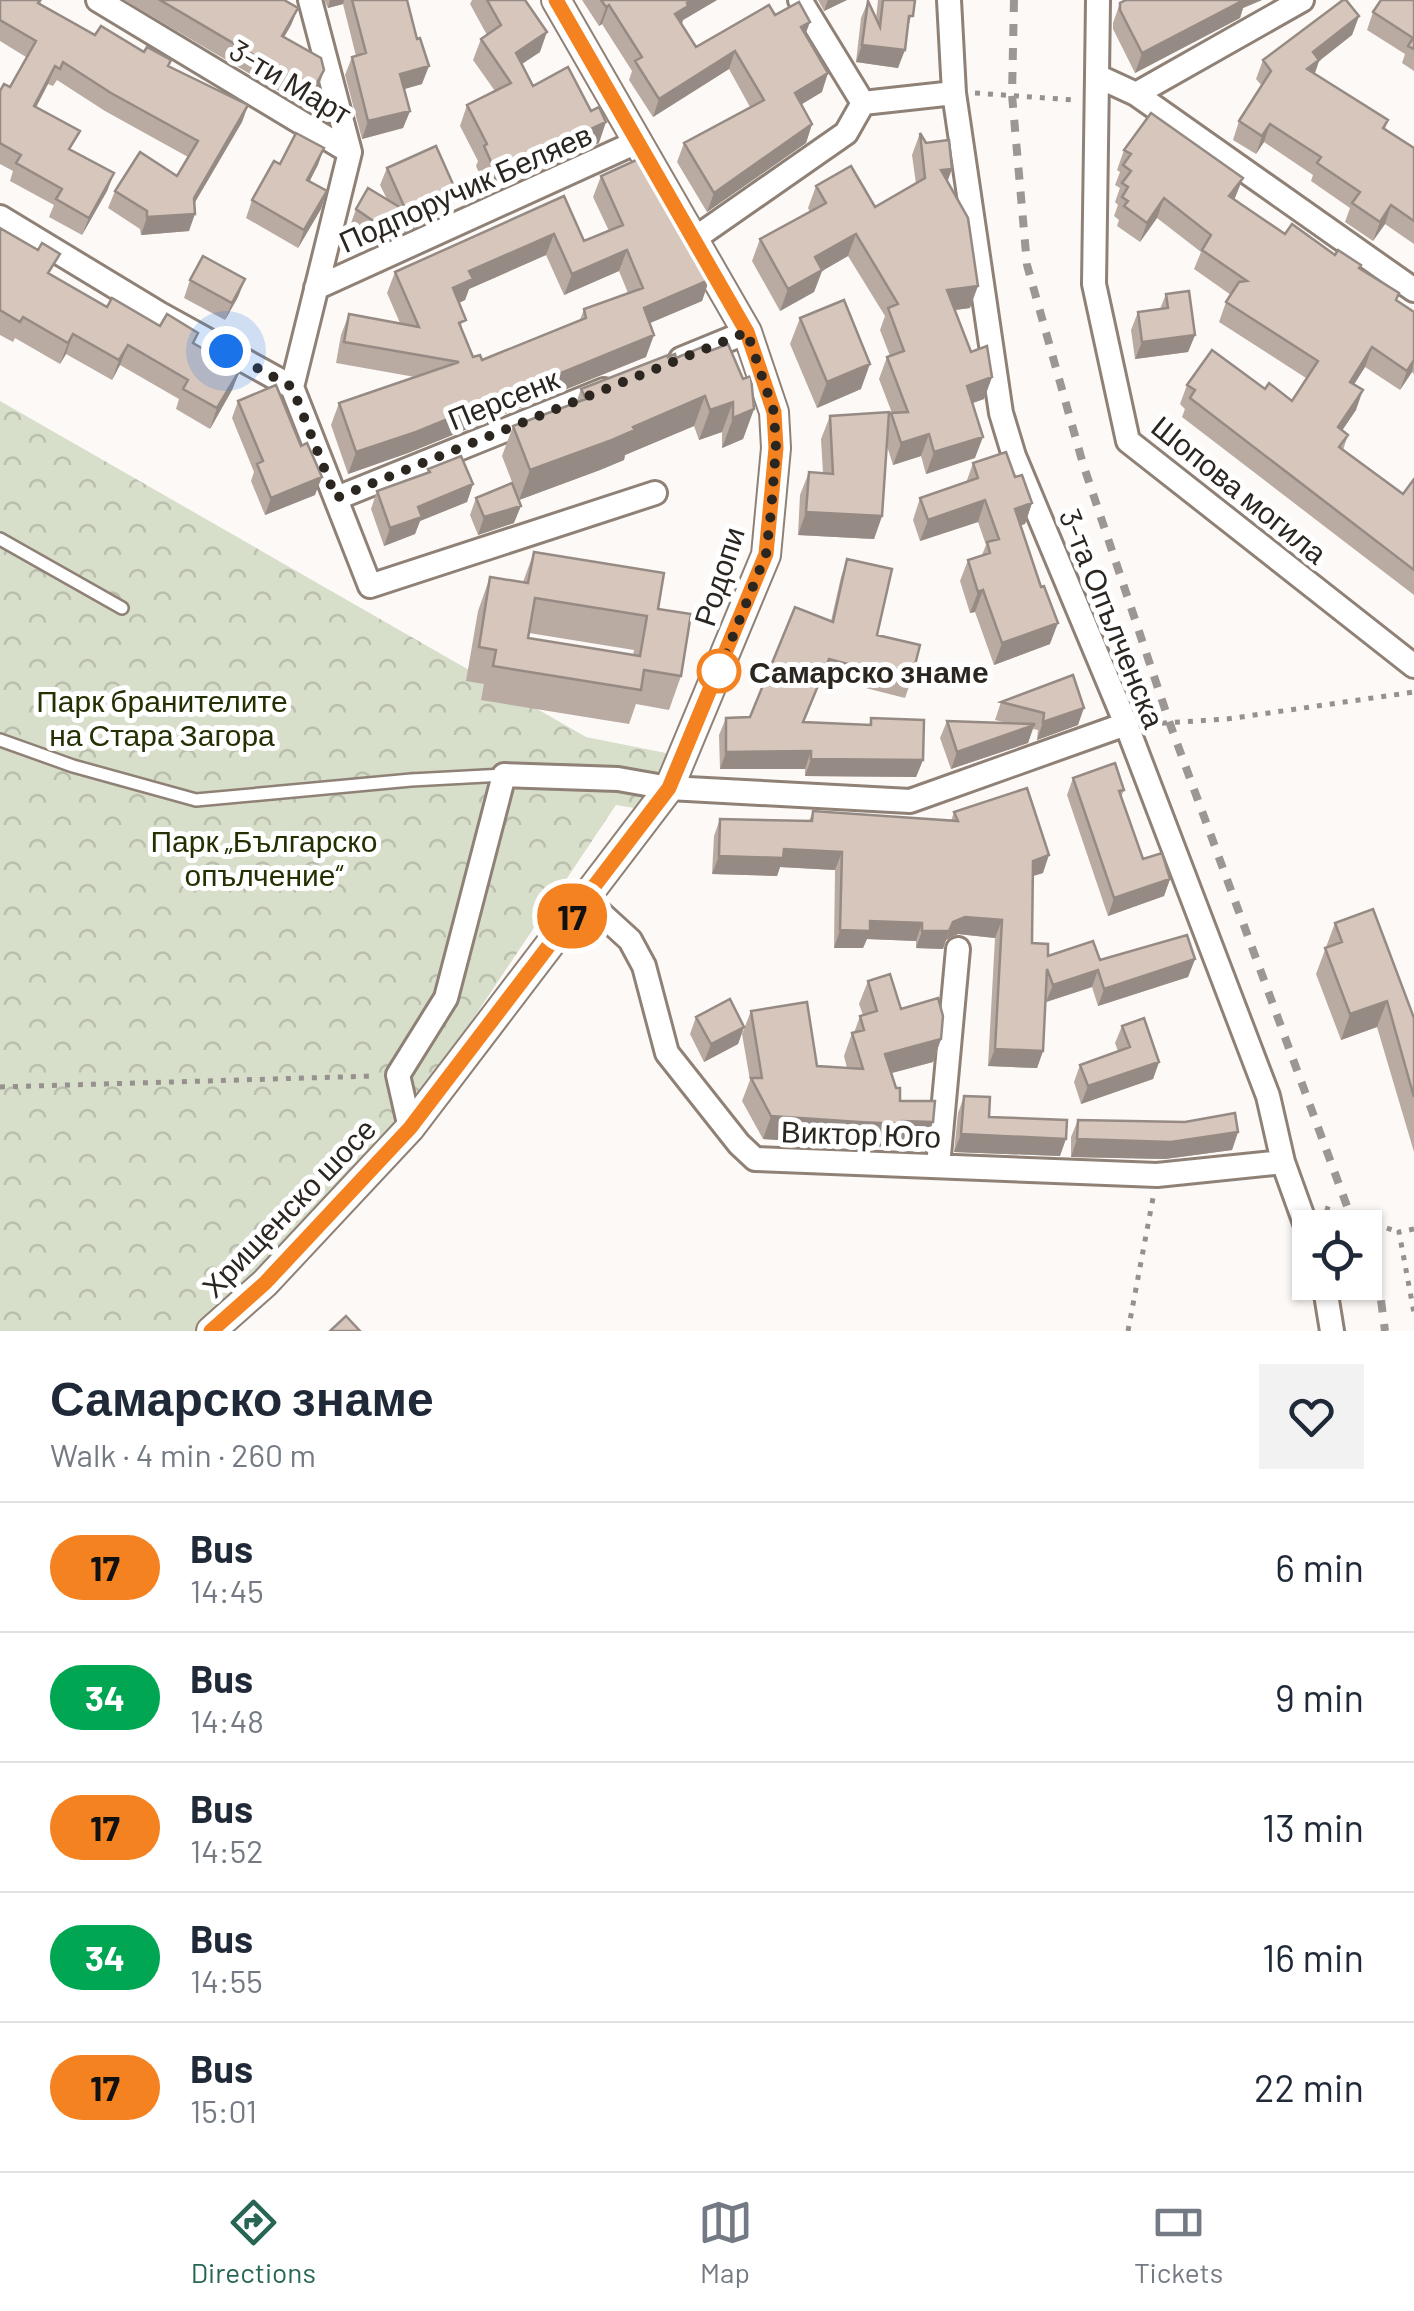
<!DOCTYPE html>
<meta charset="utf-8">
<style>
:root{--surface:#fff;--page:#f2f2f3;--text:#1f2937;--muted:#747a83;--line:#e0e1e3;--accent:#276654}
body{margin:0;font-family:Barlow,sans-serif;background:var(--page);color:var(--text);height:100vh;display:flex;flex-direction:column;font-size:38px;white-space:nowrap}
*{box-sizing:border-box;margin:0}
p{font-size:32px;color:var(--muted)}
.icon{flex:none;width:55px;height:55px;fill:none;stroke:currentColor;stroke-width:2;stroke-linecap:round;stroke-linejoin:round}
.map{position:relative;height:1331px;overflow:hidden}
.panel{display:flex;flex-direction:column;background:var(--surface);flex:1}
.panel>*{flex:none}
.badge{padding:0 20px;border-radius:32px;font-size:35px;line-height:65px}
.controls{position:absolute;left:1292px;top:1210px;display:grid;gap:20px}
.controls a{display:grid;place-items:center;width:90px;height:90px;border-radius:0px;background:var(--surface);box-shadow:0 2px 8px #0004;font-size:50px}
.you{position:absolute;width:50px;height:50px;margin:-25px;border:8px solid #fff;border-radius:50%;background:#1a73e8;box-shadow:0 0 0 15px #1a73e833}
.map>.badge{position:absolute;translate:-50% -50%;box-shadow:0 0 0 5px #fff}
.round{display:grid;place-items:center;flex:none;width:105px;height:105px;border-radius:0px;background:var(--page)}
.headline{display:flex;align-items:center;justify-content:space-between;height:170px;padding:0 50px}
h1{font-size:48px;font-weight:700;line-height:75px}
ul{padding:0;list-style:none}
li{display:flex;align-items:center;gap:30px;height:130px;padding:0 50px;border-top:2px solid var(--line)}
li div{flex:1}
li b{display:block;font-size:38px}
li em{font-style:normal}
li .badge{min-width:110px;font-weight:700;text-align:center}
.tabs{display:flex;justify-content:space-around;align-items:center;height:140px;border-top:2px solid var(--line);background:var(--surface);font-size:28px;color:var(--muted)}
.tabs a{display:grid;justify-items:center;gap:5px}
.tabs .active{color:var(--accent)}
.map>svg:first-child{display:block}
.forest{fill:url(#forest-crowns)}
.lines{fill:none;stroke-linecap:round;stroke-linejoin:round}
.service-casing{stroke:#8f8176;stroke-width:16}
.minor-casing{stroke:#8f8176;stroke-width:28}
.tertiary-casing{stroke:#8f8176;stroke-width:32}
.path{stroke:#96918e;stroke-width:5;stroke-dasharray:5 8;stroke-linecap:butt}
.service{stroke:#fff;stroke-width:11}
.minor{stroke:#fff;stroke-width:22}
.tertiary{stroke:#fff;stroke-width:28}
.rail{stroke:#9c9794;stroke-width:8;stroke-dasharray:12 12;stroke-linecap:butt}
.wall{fill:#b9aaa2;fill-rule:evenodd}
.shaded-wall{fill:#968b84}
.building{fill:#d7c6bc;stroke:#968b84;stroke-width:2.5;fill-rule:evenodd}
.line-casing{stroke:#fff;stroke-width:22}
.line{stroke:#f58220;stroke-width:15}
.walk{stroke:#2c2621;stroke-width:10;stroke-dasharray:0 18}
.stop-dot{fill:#fff;stroke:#f58220;stroke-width:5}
.labels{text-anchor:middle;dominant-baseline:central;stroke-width:10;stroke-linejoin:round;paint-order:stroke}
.street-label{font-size:30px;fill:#2c2621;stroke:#fff}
.stop-label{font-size:30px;font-weight:bold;fill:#2c2621;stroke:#fff;text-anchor:start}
.park-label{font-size:30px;fill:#233001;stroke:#fff}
</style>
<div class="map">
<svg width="1414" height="1331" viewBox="0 0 1414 1331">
<defs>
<pattern id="forest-crowns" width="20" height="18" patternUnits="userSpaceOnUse" patternTransform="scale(2.5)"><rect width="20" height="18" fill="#d7deca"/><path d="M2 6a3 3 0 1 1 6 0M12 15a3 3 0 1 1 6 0" fill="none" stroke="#b9bead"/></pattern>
</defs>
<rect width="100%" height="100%" fill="#fdf9f7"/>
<path class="forest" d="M0 401 586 737 676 755 640 809 616 805 412 1110 197 1331H0Z"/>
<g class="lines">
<defs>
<path id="service" d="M0 539 122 608
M0 740 73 766 196 800 411 780 504 775"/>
<path id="minor" d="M98 0 350 152
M310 0 350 152 292 387 370 586 655 493
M800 0 863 103
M949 0 954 93 1001 413 1014 456 1126 724 1268 1096 1283 1162 1310 1237
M1098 0 1097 76 1136 94 1414 290
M1097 76 1094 284 1128 441 1414 666
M1136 94 1302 0
M0 217 160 314 292 387
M694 239 846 133 863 103 954 93
M316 288 639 141
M681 359 747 332
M337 498 604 390
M585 899 630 940 644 966 667 1053 739 1144 755 1159 1157 1175 1283 1162
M410 1128 398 1075 446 998 504 775 618 779 669 788 910 801 1126 724
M938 1166 958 949
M1324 1282 1332 1331"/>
<path id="tertiary" d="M211 1331 265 1283 410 1128 669 788 766 555 776 448 774 412 747 332 556 0"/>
</defs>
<use href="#service" class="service-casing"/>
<use href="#minor" class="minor-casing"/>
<use href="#tertiary" class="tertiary-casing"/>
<path class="path" d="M975 93 1074 100
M1149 724 1227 719 1414 692
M0 1087 375 1076
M1325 1208 1399 1232
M1414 1229 1399 1232 1414 1313
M1128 1331 1153 1198"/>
<use href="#service" class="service"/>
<use href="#minor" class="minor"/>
<use href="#tertiary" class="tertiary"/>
<path class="rail" d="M1014 0 1012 95 1027 265 1083 464 1170 724 1355 1228
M1365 1255 1381 1300 1385 1331"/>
</g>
<path class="wall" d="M0 0H42L40 4 95 35 168 67 248 105 242 122 194 204 189 231 141 235 140 229 108 208 115 191 177 176 188 157 105 111 57 80 53 86 48 84 36 107 72 151 114 173 107 191 82 235 49 217 54 205 10 181 13 171 0 164V91L10 87 26 57 0 41Z
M124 0H284L298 8 291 25 284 37 324 70 318 88 306 107Z
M324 0H407L422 84 404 89 410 111 403 128 362 139 345 75 352 57 356 56 343 4 328 8Z
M472 0H525L540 52 522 64 533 86 599 143 488 193 476 166 478 161 460 126 467 105 495 91 473 60 481 39 487 35 470 4Z
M582 0H717L683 20 681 25 696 47 775 15 805 35 822 92 801 104 812 124 806 143 707 212 677 162 684 143 750 107 729 69 653 117 629 80 632 71 602 24 599 26Z
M818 0H847L824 11Z
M878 0H915L898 68 856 62 861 18 868 1 876 19Z
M1126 0H1262L1243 8 1240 18 1135 73 1113 29V23L1120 3Z
M1414 0V71L1402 63 1405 54 1367 30 1373 12Z
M1359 16 1352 35 1319 61 1314 74 1388 120 1385 129 1414 148V244L1385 224 1373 241 1345 222 1350 208 1311 181 1313 175 1264 142 1256 154 1233 140 1239 121 1262 86 1256 79 1263 60Z
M920 133 948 182 970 308 955 310 971 352 992 377 984 399 972 403 975 458 926 474 921 456 893 465 887 446 882 516 874 539 798 535 800 495 809 472 823 473 821 439 830 416 888 420 891 413H892L879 379 887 357 890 356 880 330 885 316 848 256 822 271 814 292 780 311 752 261 760 239 810 212 808 208 816 186 875 207 916 184 912 155Z
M324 148 310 181 321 209 298 248 246 218 252 200 280 164Z
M1124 150 1234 199 1285 234 1335 255 1360 268 1399 293 1397 300 1414 312V374L1412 372 1400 390 1365 367 1354 384 1356 410 1342 430 1348 435 1343 450 1403 494 1414 479V595L1182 417 1185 409 1180 404 1187 385 1265 389 1292 401 1306 378 1219 322 1226 302 1231 295 1194 269 1201 252 1157 218 1140 242 1117 226 1119 220 1114 216 1118 205 1115 202 1120 188 1115 185 1120 172 1117 170Z
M387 168 451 210 402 233 396 221 386 240 375 245 350 226 356 209 387 199 380 185Z
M601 176 669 206 709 280 702 301 650 323 646 357 408 453 348 474 331 425 339 403 415 377 336 363 341 335 349 314 400 323 387 293 395 272 564 196 584 241 609 231 593 197ZM546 255 564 295 619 271 628 293 584 309 580 320 482 360 473 357 462 330 459 303 465 300 469 289Z
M0 228 52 275 107 307 194 344 240 370 232 390 210 429 176 409 179 399 120 365 112 380 66 354 60 364 15 338 13 342 0 335Z
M245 279 238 297 225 320 184 298 190 280Z
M1166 294 1195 335 1188 352 1135 359 1131 330 1138 312 1160 309Z
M800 318 861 389 817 408 790 344Z
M710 351 754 409 743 439 722 448V432L699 440 694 426 625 455 624 460 600 470 519 500 502 456 513 426 576 403 581 389 668 357 676 358Z
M238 401 301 446 315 495 265 515 251 481 254 472 232 418Z
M973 463 1015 477 1032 503 1025 524 1020 525 1050 644 994 665 975 612 970 613 960 581 968 560 982 555 986 545 978 522 920 541 913 520 920 498 966 483Z
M428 469 473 484 467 502 420 521 415 534 384 546 371 509 377 491 426 473Z
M476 498 514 523 478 535 470 515Z
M534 552 658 609 681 676 669 710 636 704 629 724 481 700 484 684 466 681 478 611 490 577 523 582ZM529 633 634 650 633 655 528 638Z
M847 559 877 635 911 681 905 698 822 677 804 722 869 725 871 718 923 760 916 777 805 776V769H720L719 735 726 718 750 717 831 621 841 577Z
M1073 675 1078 725 1037 740 1038 730 1033 729 1028 743 951 769 940 738 947 721 1008 723 995 720 1001 702Z
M1073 778 1124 790 1121 797 1143 859 1170 879 1164 896 1108 916 1067 795Z
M813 811 951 821 954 812 1043 873 1033 876 1032 943 1048 956 1100 960 1195 959 1188 977 1098 1006 1092 987 1046 1002V1000L1043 1051 1037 1068 988 1066 995 938 958 934 946 940 943 949 916 948V941L867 939 863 948H834L835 870 780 867 777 876 712 874 714 836 720 819 809 821Z
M1335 923 1414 1018V1152L1377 1027 1341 1040 1316 974Z
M868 981 901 1009 941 1039 933 1062 891 1073 900 1101 925 1145 894 1144 893 1147 851 1145 763 1139 742 1101 750 1080 742 1034 751 1011 817 1066 847 1068 844 1056 852 1033H854L860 1016 863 1015 859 1004Z
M696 1017 744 1027 738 1044 704 1062 690 1034Z
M1122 1026 1159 1062 1153 1079 1081 1104 1074 1082 1080 1065 1118 1051 1115 1043Z
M964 1096 989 1117 1060 1156 954 1152 958 1113Z
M1078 1120 1238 1132 1232 1150 1165 1159 1071 1157V1137Z"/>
<path class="shaded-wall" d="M330 0H344L343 4 328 8Z
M692 0H717L683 20 682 24 675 14Z
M828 0H847L824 11Z
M1240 0H1262L1243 8 1240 18 1135 73 1142 53Z
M609 5 602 24 599 26 606 7Z
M298 8 291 25 275 53 282 36Z
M1359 16 1352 35 1319 61 1313 79 1300 88 1313 52Z
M810 22 803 41 801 27Z
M547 32 540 52 508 73 516 53Z
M862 45 905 50 898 68 856 62Z
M735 51 729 69 653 117 659 99Z
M55 66 48 84 28 123 34 106Z
M429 66 422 84 394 92 400 74Z
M324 70 318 88 306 107 313 90Z
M828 73 822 92 789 112 795 93Z
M248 105 242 122 188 214H195L189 231 141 235 147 217 194 198Z
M410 111 403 128 362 139 368 121Z
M606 122 599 143 488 193 496 173Z
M812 124 806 143 707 212 714 193Z
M1270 124 1264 142 1256 154 1262 136Z
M324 148 318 165 301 197 307 180Z
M952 169 944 191 941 170Z
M114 173 107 191 82 235 89 218Z
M1243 178 1235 198 1222 215 1229 196Z
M327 191 321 209 298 248 304 230Z
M457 193 451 210 402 233 408 215Z
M1164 198 1157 218 1140 242 1147 223Z
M1391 205 1385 224 1373 241 1380 222Z
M401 208 395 226 386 240 375 245 382 227Z
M554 234 546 255 469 289 465 300 446 309 453 288 469 271Z
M856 234 848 256 822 271 814 292 780 311 788 289 815 257Z
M627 250 619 271 564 295 572 274Z
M245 279 238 297 225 320 232 303Z
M709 280 702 301 636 329 644 308Z
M978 286 970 308 939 312 947 290Z
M73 334 66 354 60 364 68 343Z
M654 335 646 357 408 453 348 474 356 452Z
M1195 335 1188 352 1135 359 1142 342Z
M128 345 120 365 112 380 119 360Z
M1372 347 1365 367 1343 402 1350 382Z
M1414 360 1412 372 1400 390 1407 371Z
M870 364 861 389 817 408 827 382Z
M240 370 232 390 210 429 217 408Z
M992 377 984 399 959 408 967 386Z
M1363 390 1356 410 1331 447 1338 427Z
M705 396 694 426 625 455 624 460 600 470 519 500 530 470Z
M733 402 722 432 699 440 710 410Z
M754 409 743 439 722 448 733 418Z
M929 434 921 456 893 465 901 443Z
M983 437 975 458 926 474 934 452Z
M322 477 315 495 265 515 271 498Z
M473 484 467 502 420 521 415 534 384 546 390 528 418 507Z
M985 500 978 522 920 541 928 520Z
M1032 503 1025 524 1007 530 1015 509Z
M521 506 514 523 478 535 484 517Z
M806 512 882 516 874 539 798 535Z
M983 590 975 612 970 613 978 592Z
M1058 623 1050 644 994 665 1002 643Z
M1084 708 1078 725 1037 740 1043 722Z
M1034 725 1028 743 951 769 957 752Z
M811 751 805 769H720L726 752Z
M811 759 923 760 916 777 805 776Z
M784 849 842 852 835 870 780 867 777 876 712 874 719 856Z
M1049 855 1043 873 1026 878 1033 861Z
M1170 879 1164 896 1108 916 1114 898Z
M965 917 1002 920 995 938 958 934 946 940 953 922Z
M870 921 922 923 916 941 867 939 863 948H834L840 930Z
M922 931H949L943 949 916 948Z
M1195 959 1188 977 1098 1006 1104 989Z
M1098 970 1092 987 1046 1002 1053 985Z
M1387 1001 1377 1027 1341 1040 1350 1014Z
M744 1027 738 1044 704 1062 711 1044Z
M941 1039 933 1062 877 1077 885 1054Z
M995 1049 1043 1051 1037 1068 988 1066Z
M1159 1062 1153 1079 1081 1104 1088 1086Z
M771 1116 902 1121 933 1122 925 1145 894 1144 893 1147 851 1145 763 1139Z
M1238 1132 1232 1150 1165 1159 1071 1157 1077 1139Z
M961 1134 1066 1139 1060 1156 954 1152Z"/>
<path class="building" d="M0 0H40L38 3 95 35 101 26 144 52 147 47 171 60 168 66 248 105 194 198 195 214 147 217V211L115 191 140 152 177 176 198 141 111 93 63 62 60 69 55 66 34 106 80 131 69 149 114 173 89 218 56 199 62 189 16 163 21 155 0 143V91L4 84 10 87 36 41 0 20Z
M160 0H284L298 8 282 36 321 58 324 70 313 90Z
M352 0H407L417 39 420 38 429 66 400 74 410 111 368 121 352 57 366 53Z
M487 0H525L547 32 516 53 533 86 568 67 591 111 599 107 606 122 496 173 484 146 487 144 467 105 511 83 481 39 501 25Z
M601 0H692L687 3 688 6 675 14 696 47 769 5 775 15 799 2 810 22 801 27 828 73 795 93 812 124 714 193 684 143 764 100 735 51 659 99 635 61 642 57 609 5 606 7Z
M883 0H915L913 16H909L905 50 862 45 868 1 880 27Z
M1126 0H1244L1142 53 1120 10V3Z
M1343 0H1346L1359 16 1313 52 1319 60 1307 69 1388 120 1383 128 1414 148V221L1391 205 1380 222 1352 203 1360 192 1317 163 1321 157 1270 124 1262 136 1239 121 1271 71 1263 60Z
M1381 0H1414V49L1408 46 1413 38 1373 12Z
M1151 113 1243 178 1229 196 1285 234 1292 224 1335 255 1338 250 1361 265 1359 268 1399 293 1396 300 1414 312V360L1407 371 1372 347 1350 382 1363 390 1338 427 1348 435 1339 447 1403 494 1414 479V570L1190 398 1195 390 1187 385 1212 350 1265 389 1269 383 1292 401 1318 361 1226 302 1239 282 1247 281 1202 250 1211 235 1164 198 1147 223 1124 206 1128 201 1122 197 1128 187 1122 183 1131 171 1123 165 1131 154 1124 150Z
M296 133 324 148 307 180 327 191 304 230 252 200 274 161 280 164Z
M920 133 926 143 949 140 952 169 941 170 968 218 978 286 947 290 971 352 987 346 992 377 967 386 983 437 934 452 929 434 901 443 891 413 908 412 887 357 904 351 888 308 898 304 856 234 815 257 822 270 788 289 760 239 826 203 816 186 851 166 875 207 925 178Z
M436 146 457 193 408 215 387 168Z
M645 156 669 206 673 204 688 229 709 280 644 308 654 335 416 432 356 452 339 403 459 362 344 342 349 314 419 327 395 272 564 196 584 241 623 225 601 176ZM554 234 572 274 627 250 643 288 584 309 586 318 482 360 480 355 473 357 459 323 466 320 453 288 473 279 469 271Z
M368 188 401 208 393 222 382 227 356 209Z
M0 228 38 250 42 243 60 254 48 273 107 307 112 298 160 326 167 314 198 333 193 343 240 370 217 408 183 389 188 380 128 345 119 360 73 334 68 343 23 317 20 322 0 310Z
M203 256 245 279 232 303 190 280Z
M1189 291 1195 335 1142 342 1138 312 1168 308 1166 294Z
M844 300 870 364 827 382 800 318Z
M728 344 743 379 751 376 754 409 733 418V402L710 410 705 396 633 427 635 430 612 440 530 470 513 426 586 399 581 389 668 355V357L675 354 676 358 707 345 710 351Z
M276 385 301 446 307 443 322 477 271 498 257 464 263 461 238 401Z
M889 412 882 516 806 512 809 472 833 474 830 416Z
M1006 452 1015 477 1022 475 1032 503 1015 509 1041 587 1044 586 1058 623 1002 643 983 590 978 592 968 560 990 553 987 542 999 539 985 500 928 520 920 498 978 478 973 463Z
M461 456 473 484 418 507 422 517 390 528 377 491 430 472 428 469Z
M512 483 521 506 484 517 476 498Z
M534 552 664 573 658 609 691 614 681 676 644 670 641 690 493 666 496 650 479 647 490 577 528 583ZM535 598 647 616 640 656 528 638Z
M847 559 892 569 877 635 920 645 911 681 829 659 803 722 871 725V718L924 720 923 760 811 759V751L726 752V718L750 717 795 607 833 622Z
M1073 675 1084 708 1043 722 1044 713 1001 702Z
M947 721 1034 724V725L957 752Z
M1115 763 1124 790 1119 791 1143 859 1162 853 1170 879 1114 898 1073 778Z
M1027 788 1049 855 1033 861 1032 943 1048 944V956L1093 941 1100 960 1187 935 1195 959 1104 989 1098 970 1053 985 1047 969 1043 1051 995 1049 1002 920 965 917 953 922 949 931H922V923L870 921V931L840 930 842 852 784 849 783 858 719 856 720 819 812 821 813 811 958 821 954 812Z
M1373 909 1414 1018V1097L1387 1001 1350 1014 1325 948 1342 942 1335 923Z
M890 974 901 1009 938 998 943 1016 941 1039 885 1054 896 1088H900V1101H935L933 1122 902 1121V1124L859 1122 771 1116 751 1078H762L751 1011 807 1002 817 1066 863 1069 852 1033 864 1030 860 1016 877 1011 868 981Z
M730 999 744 1027 711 1044 696 1017Z
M1144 1018 1159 1062 1088 1086 1080 1065 1130 1047 1122 1026Z
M964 1096 990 1097 989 1117 1067 1120 1066 1139 961 1134Z
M1235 1113 1238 1132 1171 1142 1077 1139 1078 1120 1185 1122Z
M346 1316 360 1331H330Z"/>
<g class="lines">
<defs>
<path id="line" d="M211 1331 265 1283 410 1128 669 788 766 554 776 448 774 412 747 332 556 0"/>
</defs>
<use href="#line" class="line-casing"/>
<use href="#line" class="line"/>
<path class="walk" d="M226 351 292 387 336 498 747 332 774 412 776 448 771 512 766 554 719 671"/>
</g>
<circle class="stop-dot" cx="719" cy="671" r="20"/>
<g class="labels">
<g class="street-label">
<text transform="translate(291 81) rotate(31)">3-ти Март</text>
<text transform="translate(465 187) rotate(-24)">Подпоручик Беляев</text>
<text transform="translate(503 398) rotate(-22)">Персенк</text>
<text transform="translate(1240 489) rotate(39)">Шопова могила</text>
<text transform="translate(718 576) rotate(-72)">Родопи</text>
<text transform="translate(1113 618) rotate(68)">3-та Опълченска</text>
<text transform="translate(861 1133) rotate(2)">Виктор Юго</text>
<text transform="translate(288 1207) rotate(-46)">Хрищенско шосе</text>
</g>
<g class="stop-label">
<text x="749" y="671">Самарско знаме</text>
</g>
<g class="park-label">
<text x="162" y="700">Парк бранителите<tspan x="162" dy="34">на Стара Загора</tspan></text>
<text x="264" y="840">Парк „Българско<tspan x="264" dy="34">опълчение“</tspan></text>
</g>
</g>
</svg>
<div class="controls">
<a><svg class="icon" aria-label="locate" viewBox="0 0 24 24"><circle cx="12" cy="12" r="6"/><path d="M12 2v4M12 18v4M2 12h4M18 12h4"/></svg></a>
</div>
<div class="you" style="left:226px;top:351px"></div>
<b class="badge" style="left:572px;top:916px;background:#f58220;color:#111">17</b>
</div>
<section class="panel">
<div class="headline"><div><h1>Самарско знаме</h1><p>Walk · 4 min · 260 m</p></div><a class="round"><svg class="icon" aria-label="heart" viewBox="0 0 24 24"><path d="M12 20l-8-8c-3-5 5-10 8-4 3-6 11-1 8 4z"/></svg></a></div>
<ul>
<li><span class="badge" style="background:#f58220;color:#111">17</span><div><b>Bus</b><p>14:45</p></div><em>6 min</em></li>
<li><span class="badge" style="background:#00a651;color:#fff">34</span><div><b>Bus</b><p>14:48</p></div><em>9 min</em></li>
<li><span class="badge" style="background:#f58220;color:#111">17</span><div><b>Bus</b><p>14:52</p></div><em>13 min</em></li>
<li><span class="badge" style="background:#00a651;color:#fff">34</span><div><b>Bus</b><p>14:55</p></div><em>16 min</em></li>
<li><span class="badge" style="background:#f58220;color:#111">17</span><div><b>Bus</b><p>15:01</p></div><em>22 min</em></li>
</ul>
</section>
<nav class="tabs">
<a class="active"><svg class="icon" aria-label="directions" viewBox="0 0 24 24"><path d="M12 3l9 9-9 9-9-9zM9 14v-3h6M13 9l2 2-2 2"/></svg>Directions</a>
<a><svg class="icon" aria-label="map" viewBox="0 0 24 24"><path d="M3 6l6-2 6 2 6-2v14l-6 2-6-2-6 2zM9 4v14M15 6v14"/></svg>Map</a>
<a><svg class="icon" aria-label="tickets" viewBox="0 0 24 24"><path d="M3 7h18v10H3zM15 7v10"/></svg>Tickets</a>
</nav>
